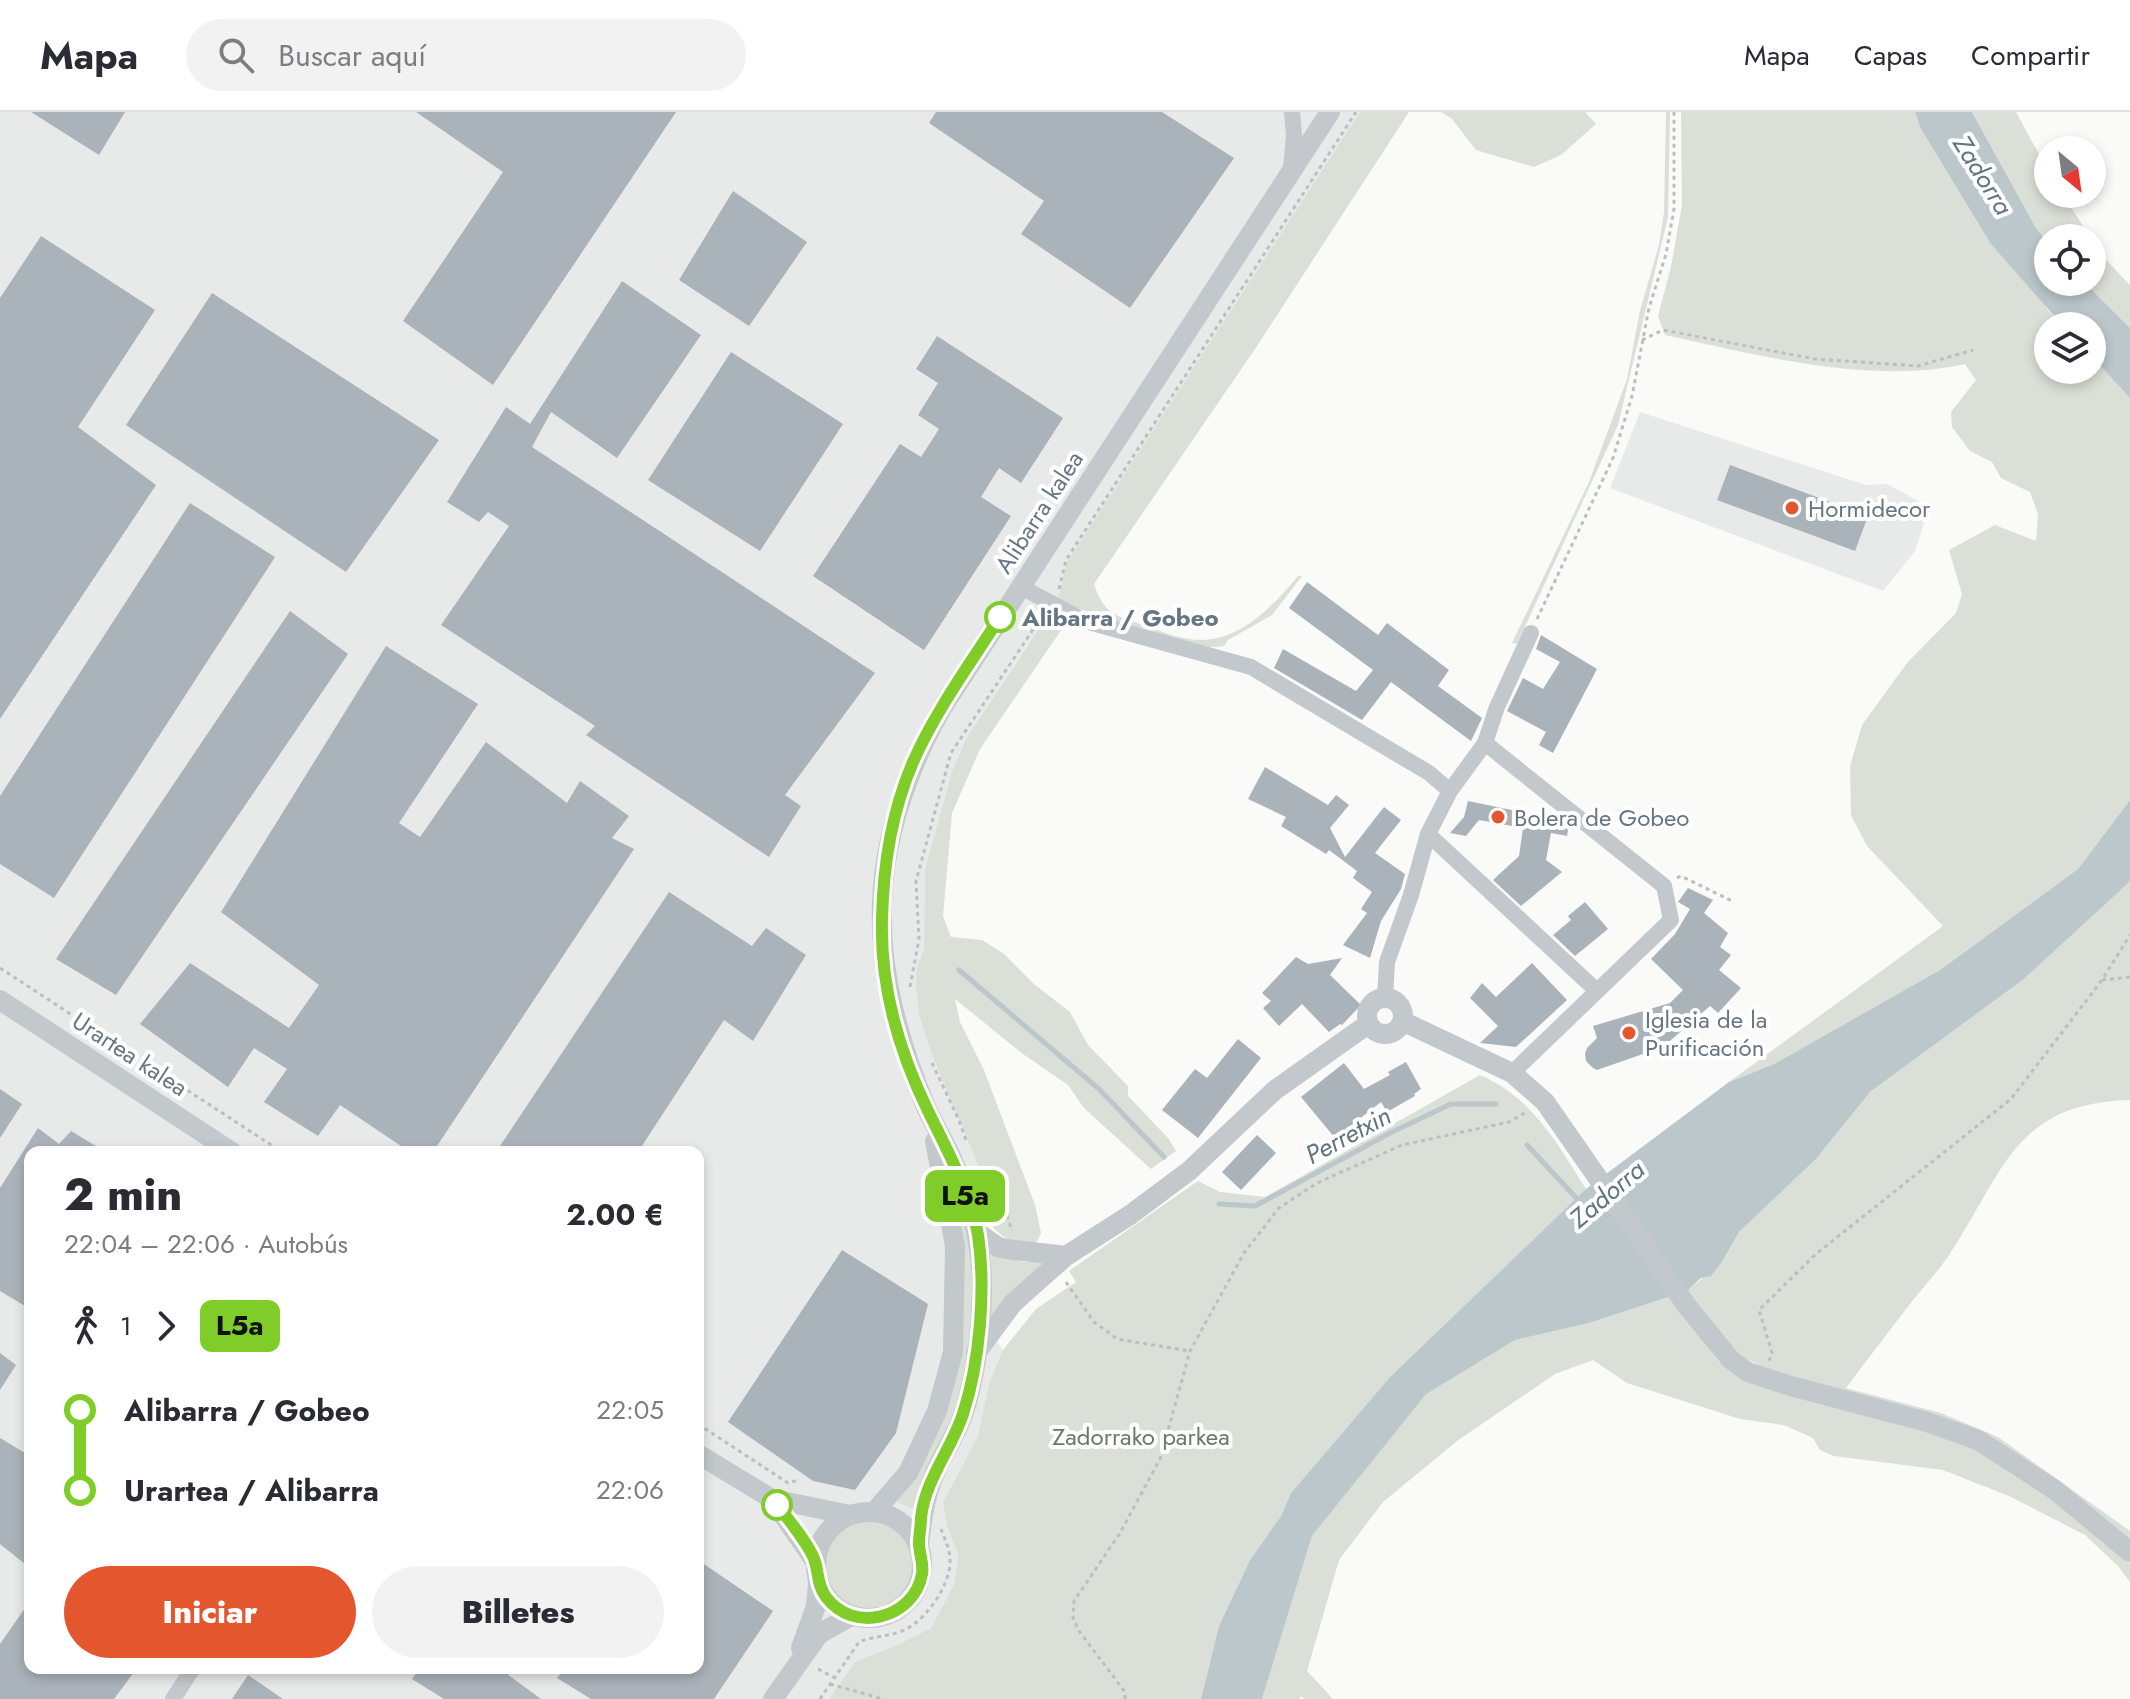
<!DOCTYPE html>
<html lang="es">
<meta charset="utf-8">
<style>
:root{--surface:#fff;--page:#f2f2f3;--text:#2b2b33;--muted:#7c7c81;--line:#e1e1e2;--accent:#e4572e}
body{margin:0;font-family:Jost,sans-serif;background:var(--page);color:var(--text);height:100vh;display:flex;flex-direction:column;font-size:30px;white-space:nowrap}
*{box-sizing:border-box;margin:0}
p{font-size:26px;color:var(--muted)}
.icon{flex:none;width:44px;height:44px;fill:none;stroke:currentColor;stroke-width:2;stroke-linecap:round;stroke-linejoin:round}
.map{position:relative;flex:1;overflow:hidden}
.side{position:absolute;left:24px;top:1034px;width:680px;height:528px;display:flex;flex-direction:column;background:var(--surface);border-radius:16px;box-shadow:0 4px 12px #0003}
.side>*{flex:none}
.badge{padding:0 16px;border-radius:12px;font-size:28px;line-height:52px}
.needle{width:52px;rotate:151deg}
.controls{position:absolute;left:2034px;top:24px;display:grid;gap:16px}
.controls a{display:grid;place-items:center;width:72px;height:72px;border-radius:50%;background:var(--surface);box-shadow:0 4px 12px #0003;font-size:40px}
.map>.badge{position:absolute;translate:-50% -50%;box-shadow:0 0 0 4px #fff}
.legs{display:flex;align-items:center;gap:12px;height:88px;padding:0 40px;font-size:26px}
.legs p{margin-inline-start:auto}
.head{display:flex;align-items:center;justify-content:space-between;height:136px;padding:0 40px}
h1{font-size:44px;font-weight:800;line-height:60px}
.primary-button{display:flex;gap:16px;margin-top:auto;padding:16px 40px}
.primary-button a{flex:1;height:92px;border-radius:48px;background:var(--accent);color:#fff;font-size:32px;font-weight:800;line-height:92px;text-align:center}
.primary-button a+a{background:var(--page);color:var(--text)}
ul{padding:0 40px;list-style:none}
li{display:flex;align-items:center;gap:28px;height:80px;font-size:30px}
li i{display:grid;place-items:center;width:12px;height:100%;margin:0 10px;background:currentColor}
li i::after{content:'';width:20px;height:20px;margin:-10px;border:6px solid;border-radius:50%;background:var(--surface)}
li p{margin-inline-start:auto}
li:first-child i{background:linear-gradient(#0000 50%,currentColor 0)}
li:last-child i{background:linear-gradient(currentColor 50%,#0000 0)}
header{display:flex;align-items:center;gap:48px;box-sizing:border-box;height:112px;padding:0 40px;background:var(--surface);border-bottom:2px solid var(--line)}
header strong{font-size:38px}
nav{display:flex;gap:44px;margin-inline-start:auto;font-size:28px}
.search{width:560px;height:72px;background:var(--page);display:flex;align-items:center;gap:20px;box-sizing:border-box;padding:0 28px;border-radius:44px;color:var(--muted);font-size:30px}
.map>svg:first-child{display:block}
.built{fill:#e8e9e9;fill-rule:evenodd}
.green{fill:#dadfd7}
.water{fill:#bbc7cb}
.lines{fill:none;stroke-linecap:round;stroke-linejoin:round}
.stream{stroke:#bbc7cb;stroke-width:5}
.building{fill:#aab3b9}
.path{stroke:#bbbfc2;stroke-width:3;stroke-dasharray:4 4;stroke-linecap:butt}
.minor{stroke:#c3c8cc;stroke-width:16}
.tertiary{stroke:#c3c8cc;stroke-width:20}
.line-1-casing{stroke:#fff;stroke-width:18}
.line-1{stroke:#80cc28;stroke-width:12}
.poi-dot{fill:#e4572e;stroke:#fff;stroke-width:3}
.stop-1-dot{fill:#fff;stroke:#80cc28;stroke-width:4}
.labels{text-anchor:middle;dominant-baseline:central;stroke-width:8;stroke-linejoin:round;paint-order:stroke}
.poi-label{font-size:24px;fill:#657683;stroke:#fff;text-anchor:start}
.street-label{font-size:24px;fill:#657683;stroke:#fff}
.stop-label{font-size:24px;font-weight:bold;fill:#657683;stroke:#fff;text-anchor:start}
.park-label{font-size:24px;fill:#687a64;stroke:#fff}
.water-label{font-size:26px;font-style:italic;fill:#60757c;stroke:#fff}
</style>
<header>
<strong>Mapa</strong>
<div class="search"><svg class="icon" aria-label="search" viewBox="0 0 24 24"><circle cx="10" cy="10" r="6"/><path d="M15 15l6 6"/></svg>Buscar aquí</div>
<nav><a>Mapa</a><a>Capas</a><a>Compartir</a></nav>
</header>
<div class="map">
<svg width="2130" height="1587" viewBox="0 0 2130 1587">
<rect width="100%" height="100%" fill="#fafaf8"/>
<path class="built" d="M0 0H1360L1067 450 1058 486 967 625 952 659 925 757 924 836 917 855 919 903 932 943 986 1069 976 1083 985 1106 986 1214 1003 1238 989 1271 978 1324 943 1390 947 1414 958 1443 954 1472 931 1516 897 1533 855 1550 829 1587H0ZM30 1040H698V1556H30Z
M1640 300 1866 373 1887 372 1920 390 1924 412 1915 439 1883 479 1610 376Z"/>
<path class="green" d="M1360 0H1409L1255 237 1094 472C1104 502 1114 503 1143 513 1156 517 1170 524 1184 526 1232 537 1270 498 1298 464H1302L1272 503 1228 528 1224 534C1175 541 1114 505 1067 493L1058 486 1067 450Z
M1441 0H1585L1596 12 1561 43 1534 55 1476 38 1452 7Z
M1666 0H1670L1668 105 1618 313 1517 532 1512 531 1589 370 1627 267 1640 199 1659 133 1664 100Z
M1681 0H1915L1920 15 2048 198 2063 214H2048V258H2092V245L2130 286V688L2078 757 1940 858 1774 952 1729 970 1943 814 1867 734 1851 703 1850 654 1862 613 1907 551 1956 501 1962 482 1949 438 1995 413 2036 429 2038 402 2030 380 2001 366 1992 350 1970 339 1952 315 1951 300 1976 268 1965 252C1872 273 1757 243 1665 223L1658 204 1671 155 1682 93Z
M1972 0H2016L2048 59V82H2062L2091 126H2048V129L2036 116Z
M2092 127 2108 150 2130 173V216L2084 170H2092Z
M1049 501 1068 508 980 637 952 701 943 804 951 825 982 828 1004 842 1035 873 1070 900 1088 933 1128 974V984L1168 1026 1176 1039 1151 1057 1084 996 1068 973 1023 942 955 887 960 910 984 958 1035 1093 1041 1121 1036 1131C1002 1136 986 1110 975 1083L985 1069 932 943 919 903 916 874 917 855 924 836 925 757 952 659 967 625Z
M2130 768V988C2015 991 2004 1059 1951 1140 1940 1157 1926 1172 1913 1188 1891 1217 1868 1246 1846 1276L1941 1301 1998 1325 2130 1419V1429L2034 1354 1773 1260 1747 1247 1725 1231 1687 1179 1722 1150 1739 1120 1816 1047 1870 980 2024 867Z
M1480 963C1533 986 1557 1031 1586 1077L1390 1265 1291 1381 1281 1404 1250 1448 1219 1514 1201 1587H829L855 1550 897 1533 931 1516 954 1472 958 1443 947 1414 943 1390 978 1324 989 1271 1003 1238 1036 1197 1076 1170 1069 1159 1198 1069 1220 1080 1265 1085Z
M953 1085 960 1087C981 1151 977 1224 959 1289 949 1326 931 1363 917 1399L893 1388 943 1295Z
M987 1137 1023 1150H1047L986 1214Z
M1669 1185 1719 1250 1745 1269 1966 1331 2003 1351 2101 1423 2130 1451V1470L2118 1454 2085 1423 2009 1384 1943 1358 1834 1344 1820 1338 1813 1326 1784 1313 1740 1307 1627 1271 1593 1248 1555 1262 1457 1329 1383 1390 1339 1448 1307 1559 1333 1587H1304L1301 1584 1299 1587H1262L1312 1424 1426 1281 1515 1228 1589 1211Z
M823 1453a45 45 0 1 1 90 0a45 45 0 1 1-90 0Z"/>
<path class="water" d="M1915 0H1972L2036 116 2048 130V170H2084L2130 216V286L2092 245V214H2063L1991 132 1920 15Z
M2130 688V768L2127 772 2024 867 1870 980 1816 1047 1739 1120 1722 1150 1711 1164 1701 1166 1687 1179 1589 1211 1515 1228 1426 1282 1312 1424 1262 1587H1201L1219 1514 1250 1448 1281 1404 1291 1381 1390 1265 1586 1077 1729 970 1774 952 1940 858 2078 757Z"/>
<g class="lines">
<path class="stream" d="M959 858 1099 977 1164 1045
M1527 1033 1581 1091
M1219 1092 1255 1094 1390 1021 1451 992H1496"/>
</g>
<path class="building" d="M31 0H125L99 43Z
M416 0H676L493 273 403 209 503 60Z
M936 0H1162L1234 46 1130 196 1021 122 1044 89 929 11Z
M733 79 807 130 749 214 679 168Z
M41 124 155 198 78 315 156 373 0 607V186Z
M622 169 701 223 617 346 551 300 532 335 875 561 785 683 801 694 769 745 586 623 595 614 441 513 509 414 488 400 479 410 447 390 506 295 530 312Z
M212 181 439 328 346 460 126 313Z
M937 224 1063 306 1021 371 999 356 981 385 1011 404 924 538 813 464 900 332 921 345 939 317 918 303 938 271 916 257Z
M731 240 843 312 760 439 648 368Z
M1730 353 1868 404 1855 439 1717 388Z
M190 391 275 445 54 786 0 752V684Z
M1307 470 1378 523 1387 511 1449 558 1438 574 1482 606 1471 629 1391 570 1362 608 1274 556 1283 537 1356 579 1373 558 1289 496Z
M290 499 348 542 116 883 56 847Z
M1541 523 1597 557 1553 641 1539 633 1546 620 1507 599 1523 566 1543 577 1560 550 1536 537Z
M386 534 478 592 399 711 420 725 486 630 567 691 580 669 629 704 612 726 634 737 433 1040H410L340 993 318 1024 264 990 287 957 254 936 228 975 140 912 190 851 289 916 319 873 221 800Z
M1265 655 1328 693 1336 683 1349 693 1330 716 1345 745 1384 695 1401 708 1375 741 1405 762 1401 777 1381 809 1370 846 1343 833 1367 801 1361 797 1372 780 1353 766 1357 759 1329 738 1326 742 1281 714 1286 705 1248 687Z
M1468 689 1565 709 1569 712 1567 724 1551 721 1546 748 1562 760 1521 794 1493 768 1519 744 1523 716 1479 708 1466 724 1450 721 1464 705Z
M1688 776 1713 788 1704 801 1728 821 1720 835 1731 843 1719 858 1741 876 1718 901 1710 894 1663 935 1597 958 1593 956 1586 949 1585 942 1587 936 1597 926 1593 914 1670 891 1683 878 1651 847 1675 822 1690 797 1678 790Z
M669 780 752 834 766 816 806 843 753 929 724 908 638 1040H496Z
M1585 790 1608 817 1575 844 1553 823 1571 808 1568 804Z
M1296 845 1308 852 1342 846 1330 863 1361 893 1342 913 1340 912 1329 920 1302 892 1279 914 1263 896 1271 889 1262 881Z
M1532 851 1567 888 1516 935 1480 931 1498 914 1470 886 1482 871 1496 885Z
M1238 927 1261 946 1198 1026 1162 998 1195 957 1207 966Z
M1406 950 1421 977 1414 982 1415 984 1387 1000 1381 990 1335 1026 1301 985 1344 951 1364 977 1390 963 1388 960Z
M0 977 22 992 0 1026Z
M38 1016 59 1032 71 1019 106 1040H30V1197L0 1179V1076Z
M1257 1023 1276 1041 1241 1078 1222 1060Z
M842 1138 928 1192 896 1321 855 1378 813 1369 728 1310Z
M0 1241 16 1253 0 1278Z
M0 1326 30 1344V1456L0 1432Z
M698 1448 773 1499 714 1587H591L557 1566 565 1556H698Z
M30 1489V1556H137L114 1587H0V1532Z
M420 1556H499L541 1587H444L412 1567Z
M248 1563 283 1587H232Z"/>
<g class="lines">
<path class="path" d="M1642 228 1663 218 1815 247 1918 254 1973 238
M1059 477 1066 448 1356 0
M1537 507 1613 346 1632 284 1649 196 1666 142 1674 97V0
M1677 766 1681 764 1734 790
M0 856 282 1040
M2102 868 2130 865
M910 875 919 827 916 769 951 641 1042 504
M932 951 958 1006 966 1028
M986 1080 1005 1098 1012 1119
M1066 1170 1094 1210 1117 1227 1190 1239
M1769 1249 1772 1241 1759 1198 1816 1142 2011 987 2102 868 2130 823
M698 1312 788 1371 798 1368
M818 1557 833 1565
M830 1572 883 1587
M820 1587 859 1530C872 1524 887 1525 902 1519 925 1510 951 1473 950 1448 950 1437 945 1428 941 1417
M1125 1587V1580L1079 1519 1073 1506 1074 1489 1120 1421 1160 1347 1190 1239 1244 1141 1279 1096 1317 1071 1402 1033 1509 1010 1528 999"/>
<path class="minor" d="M1291 58 1294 23 1292 0
M1021 475 1085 509 1251 555 1429 661 1450 679
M1485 631 1664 774 1671 808 1512 961
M1428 722 1597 879
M1385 886 1387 850 1411 783 1428 722 1450 679 1485 631 1497 595 1531 521
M173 1587 193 1556"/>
<path class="tertiary" d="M1367 904a18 18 0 1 1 36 0a18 18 0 1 1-36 0Z
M0 888 232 1040
M1402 909 1512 961 1545 990 1687 1194 1730 1247 1748 1260 1791 1274 1927 1310 1978 1328 2055 1378 2130 1440
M978 1121 998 1135 1007 1137 1066 1144
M976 1241 1013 1191 1066 1144 1130 1103 1189 1059 1275 978 1368 912
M698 1342 772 1387 850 1403
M772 1387 815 1449
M816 1453a53 53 0 1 1 106 0a53 53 0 1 1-106 0Z
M874 1400 908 1361 937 1299 953 1240 955 1134 935 1029
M919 1433C922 1404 926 1378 939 1352 947 1336 957 1320 963 1303 976 1264 981 1218 982 1178 982 1133 971 1089 953 1049 945 1030 934 1013 926 995 865 851 864 734 942 596L1330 0
M801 1536 816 1494 818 1471
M773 1587 819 1522 851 1504"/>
</g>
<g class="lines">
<defs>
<path id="line-1" d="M777 1393C786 1404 812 1437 815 1450 819 1462 817 1473 826 1485 853 1522 914 1507 922 1462 924 1451 919 1442 919 1431 919 1423 921 1414 921 1406 925 1368 951 1338 963 1302 980 1250 986 1177 978 1123 971 1082 947 1038 929 1001 900 942 880 875 882 808 883 755 892 699 913 650 936 598 970 552 1000 505"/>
</defs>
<use href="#line-1" class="line-1-casing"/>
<use href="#line-1" class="line-1"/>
</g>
<g class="poi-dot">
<circle cx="1792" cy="396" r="8"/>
<circle cx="1498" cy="705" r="8"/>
<circle cx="1629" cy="921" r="8"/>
</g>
<g class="stop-1-dot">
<circle cx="1000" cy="505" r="14"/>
<circle cx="777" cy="1393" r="14"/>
</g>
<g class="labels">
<g class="poi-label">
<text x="1808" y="396">Hormidecor</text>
<text x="1514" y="705">Bolera de Gobeo</text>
<text x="1645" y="907">Iglesia de la<tspan x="1645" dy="28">Purificación</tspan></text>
</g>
<g class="street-label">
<text transform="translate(1039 400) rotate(-57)">Alibarra kalea</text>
<text transform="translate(130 942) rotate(33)">Urartea kalea</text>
</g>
<g class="stop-label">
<text x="1022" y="505">Alibarra / Gobeo</text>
</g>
<g class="park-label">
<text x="1141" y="1324">Zadorrako parkea</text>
</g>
<g class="water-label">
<text transform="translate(1983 63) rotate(58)">Zadorra</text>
<text transform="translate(1348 1023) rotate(-28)">Perretxin</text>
<text transform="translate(1607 1082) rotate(-40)">Zadorra</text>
</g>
</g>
</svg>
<div class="controls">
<a><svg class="needle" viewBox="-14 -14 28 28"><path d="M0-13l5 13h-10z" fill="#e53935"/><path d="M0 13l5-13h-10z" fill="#7c7c81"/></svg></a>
<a><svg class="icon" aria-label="locate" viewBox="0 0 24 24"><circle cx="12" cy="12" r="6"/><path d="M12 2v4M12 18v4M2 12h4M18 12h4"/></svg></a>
<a><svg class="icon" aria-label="layers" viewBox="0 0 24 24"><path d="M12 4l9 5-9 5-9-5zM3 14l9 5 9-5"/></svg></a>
</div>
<b class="badge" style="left:965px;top:1084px;background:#80cc28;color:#111">L5a</b>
<section class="side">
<div class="head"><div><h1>2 min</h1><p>22:04 – 22:06 · Autobús</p></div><b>2.00 €</b></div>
<div class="legs"><svg class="icon" aria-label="walk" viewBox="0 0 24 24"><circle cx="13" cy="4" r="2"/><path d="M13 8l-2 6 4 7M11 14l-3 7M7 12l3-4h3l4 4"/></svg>1<svg class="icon" aria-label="forward" viewBox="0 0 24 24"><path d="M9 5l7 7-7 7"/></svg><b class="badge" style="background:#80cc28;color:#111">L5a</b></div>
<ul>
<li><i style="color:#80cc28"></i><b>Alibarra / Gobeo</b><p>22:05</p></li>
<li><i style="color:#80cc28"></i><b>Urartea / Alibarra</b><p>22:06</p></li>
</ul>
<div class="primary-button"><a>Iniciar</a><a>Billetes</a></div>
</section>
</div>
